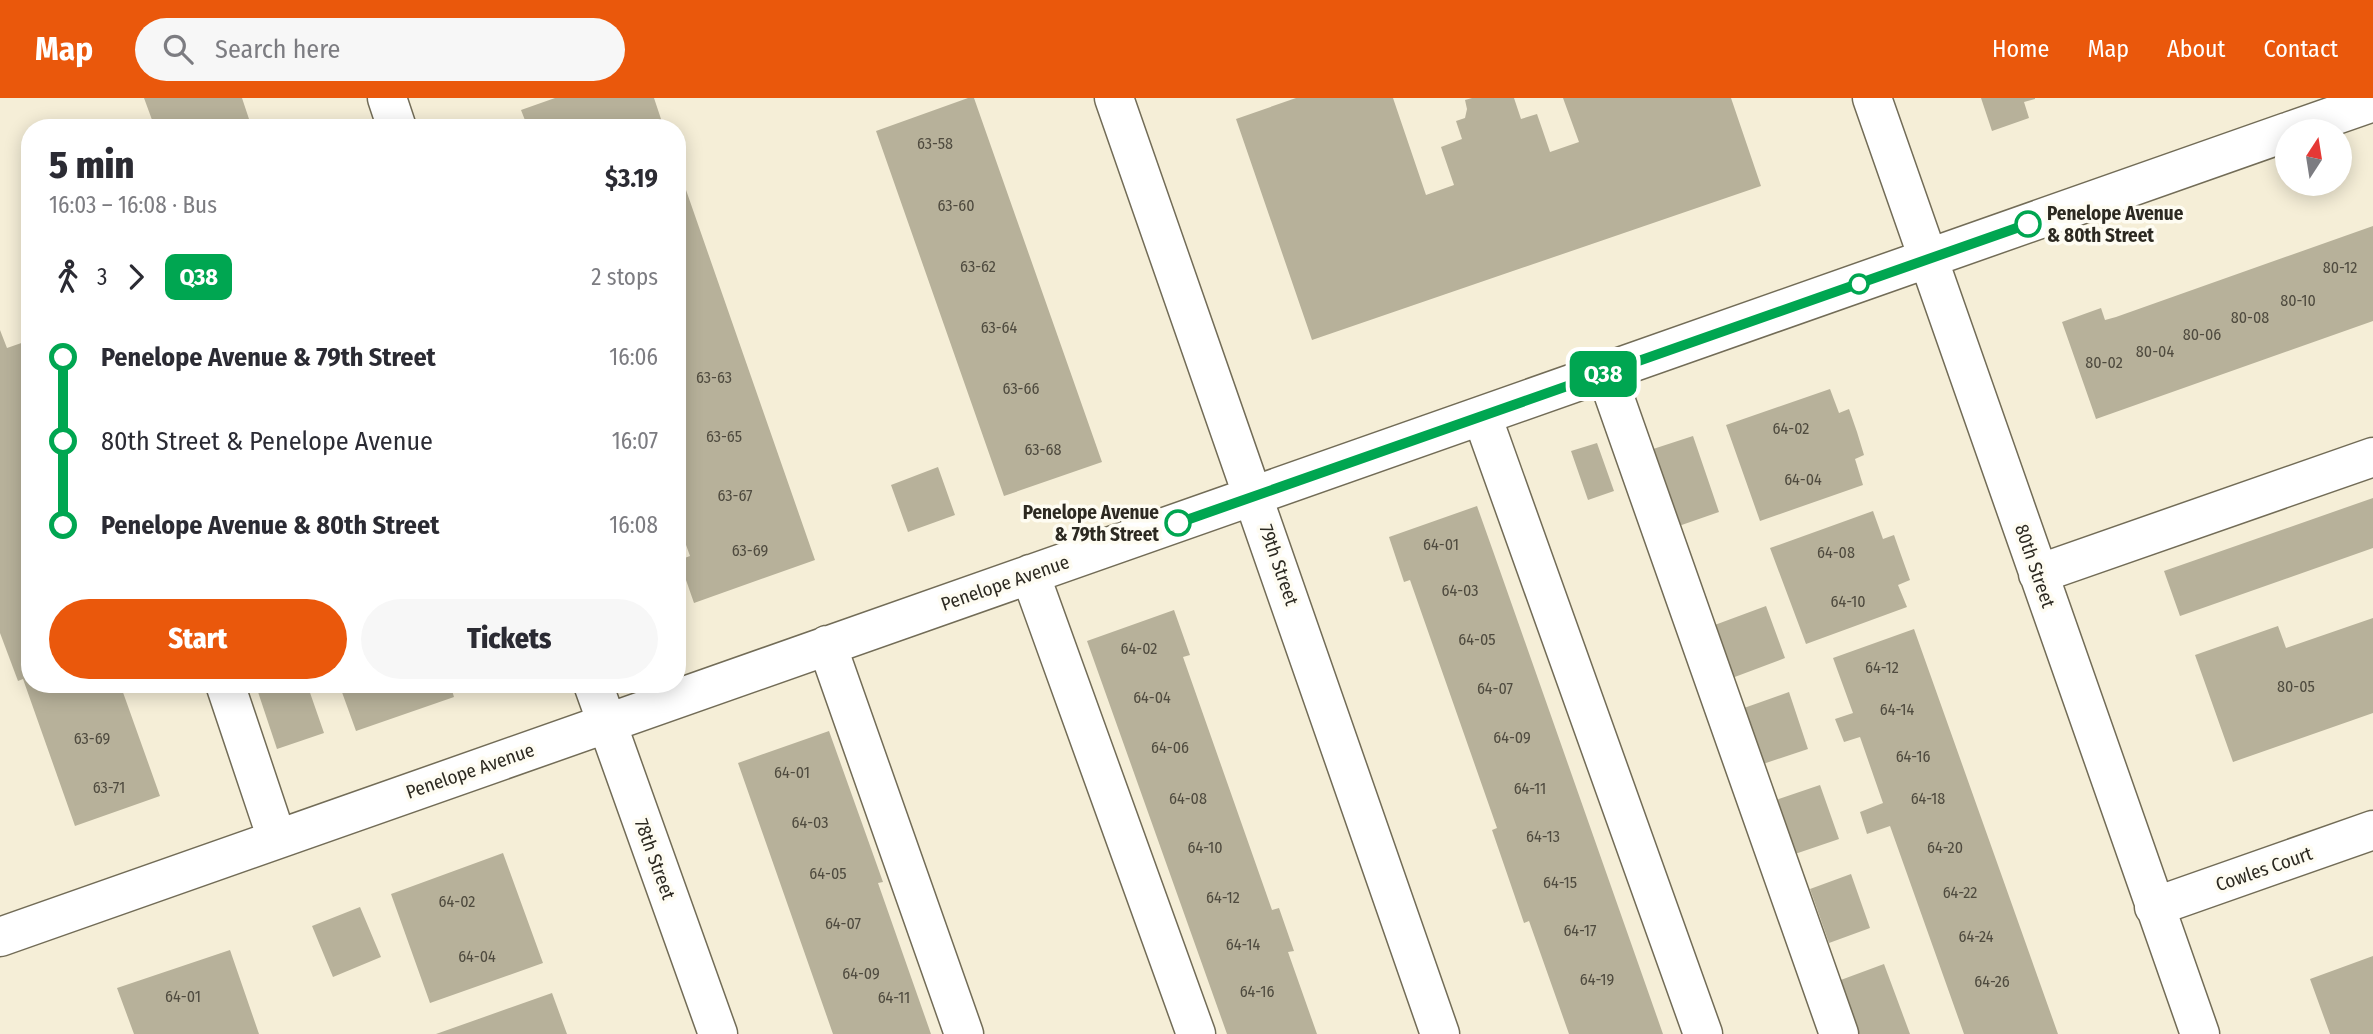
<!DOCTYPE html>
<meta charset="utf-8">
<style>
:root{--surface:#fff;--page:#f7f7f7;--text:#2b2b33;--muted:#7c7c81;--accent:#ea580c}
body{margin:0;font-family:"Fira Sans Condensed",sans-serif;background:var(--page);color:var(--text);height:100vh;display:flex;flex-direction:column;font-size:26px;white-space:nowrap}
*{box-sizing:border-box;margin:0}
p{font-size:23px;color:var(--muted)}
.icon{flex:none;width:38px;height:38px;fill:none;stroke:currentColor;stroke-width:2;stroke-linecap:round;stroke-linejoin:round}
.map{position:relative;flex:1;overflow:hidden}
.side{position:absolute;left:21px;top:21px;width:665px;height:574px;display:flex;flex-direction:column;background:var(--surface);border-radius:28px;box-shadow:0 4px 18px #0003}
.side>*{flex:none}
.badge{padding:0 14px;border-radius:10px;font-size:24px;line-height:46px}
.needle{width:46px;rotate:12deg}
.tools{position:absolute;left:2275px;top:21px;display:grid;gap:14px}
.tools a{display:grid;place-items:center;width:77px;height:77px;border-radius:50%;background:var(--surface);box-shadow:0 4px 18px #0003;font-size:35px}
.map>.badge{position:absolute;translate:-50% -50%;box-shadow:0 0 0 4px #fff}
.legs{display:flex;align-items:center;gap:10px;height:77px;padding:0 28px;font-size:23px}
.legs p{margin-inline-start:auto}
.summary{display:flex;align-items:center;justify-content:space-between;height:119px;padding:0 28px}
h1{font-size:38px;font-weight:800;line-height:52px}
.action{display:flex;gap:14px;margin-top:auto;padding:14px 28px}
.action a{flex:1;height:80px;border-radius:42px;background:var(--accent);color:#fff;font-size:28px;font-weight:800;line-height:80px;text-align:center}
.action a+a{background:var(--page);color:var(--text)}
ul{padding:0 28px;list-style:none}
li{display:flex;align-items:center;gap:24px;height:84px;font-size:26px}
li i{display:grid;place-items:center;width:10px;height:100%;margin:0 9px;background:currentColor}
li i::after{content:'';width:18px;height:18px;margin:-9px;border:5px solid;border-radius:50%;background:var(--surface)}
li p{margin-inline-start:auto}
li:first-child i{background:linear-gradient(#0000 50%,currentColor 0)}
li:last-child i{background:linear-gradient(currentColor 50%,#0000 0)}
header{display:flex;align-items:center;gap:42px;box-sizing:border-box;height:98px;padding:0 35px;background:var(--accent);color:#fff}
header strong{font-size:33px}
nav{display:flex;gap:38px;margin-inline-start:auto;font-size:24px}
.search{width:490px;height:63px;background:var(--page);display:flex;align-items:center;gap:18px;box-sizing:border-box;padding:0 24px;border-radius:38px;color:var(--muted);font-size:26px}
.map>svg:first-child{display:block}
.building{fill:#b7b19a}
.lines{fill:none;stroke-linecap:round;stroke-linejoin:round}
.minor-casing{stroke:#726c57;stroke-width:41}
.minor{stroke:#fff;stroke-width:38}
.line-1-casing{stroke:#fff;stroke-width:16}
.line-1{stroke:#00a651;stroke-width:10}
.stop-1-dot{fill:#fff;stroke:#00a651;stroke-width:3.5}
.labels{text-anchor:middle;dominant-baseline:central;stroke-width:7;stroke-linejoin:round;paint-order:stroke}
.number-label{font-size:16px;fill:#4f4b3f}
.stop-label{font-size:19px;font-weight:bold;fill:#2c2921;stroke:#fefcf2;text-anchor:start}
.street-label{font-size:19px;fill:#2c2921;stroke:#fefcf2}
</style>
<header>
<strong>Map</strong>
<div class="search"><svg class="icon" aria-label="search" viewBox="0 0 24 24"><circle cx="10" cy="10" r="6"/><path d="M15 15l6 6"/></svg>Search here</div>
<nav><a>Home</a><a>Map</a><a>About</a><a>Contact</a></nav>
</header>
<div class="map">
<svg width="2373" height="936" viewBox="0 0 2373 936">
<rect width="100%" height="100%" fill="#f5eed7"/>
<path class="building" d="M144 0H242L252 30H155Z
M555 0H654L664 30H528L521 12Z
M968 0H974L1102 364 1004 398 876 33Z
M1296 0H1393L1426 97 1454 87 1441 49 1462 41 1456 23 1465 20 1467 11 1465 2 1472 0H1514L1521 21 1537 16 1550 54 1579 44 1563 0H1731L1761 88 1312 242 1236 21Z
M1981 0H2035V1L2024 4 2029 20 1992 33Z
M678 69 815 462 694 505 679 462 690 458 681 433 677 434Z
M2373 128V223L2096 321 2062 224 2101 210 2105 222 2116 219Z
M0 232 7 250 30 242V295L21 298 30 322V586H120L160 698 75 728 23 581 18 583 0 535Z
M1830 291 1839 315 1849 311 1857 334 1864 357 1855 361 1863 387 1760 423 1726 327Z
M1693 338 1719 414 1673 430 1647 353Z
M1597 345 1614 393 1588 402 1571 353Z
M938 369 955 417 908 434 891 387Z
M2373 400V450L2180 518 2164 473Z
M1477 408 1493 453 1663 936H1569L1529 823 1524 825 1492 732 1497 730 1410 482 1404 484 1389 439Z
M1873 413 1883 441 1894 437 1901 457 1910 482 1898 487 1907 509 1806 546 1770 450Z
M1766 508 1785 560 1732 580 1712 528Z
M1174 512 1190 557 1183 559 1272 812 1279 810 1294 853 1288 854 1317 936H1227L1087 543Z
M2373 520V615L2233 664 2195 557 2278 528 2286 550Z
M1914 531 2058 936H1964L1890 728 1867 736 1860 714 1883 705 1860 639 1844 644 1835 621 1853 615 1833 560Z
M280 586H307L324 635 277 651 258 594Z
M339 586H450L454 599 356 633Z
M1789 594 1808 651 1763 666 1744 610Z
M829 633 883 784 878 785 931 936H833L738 665Z
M1820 687 1839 741 1795 756 1776 702Z
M503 755 543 865 430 905 391 796Z
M1851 776 1870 830 1829 845 1810 791Z
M360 809 381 859 333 879 312 828Z
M230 852 259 936H134L117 890Z
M2373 858V936H2330L2310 881Z
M1884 866 1910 936H1858L1848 910 1838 883Z
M552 895 567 936H436Z"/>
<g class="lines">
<defs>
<path id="minor" d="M387 0 397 30
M1114 0 1440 936
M1872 0 2200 936
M2290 33 2373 4
M1606 275 1839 936
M1482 318 1703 936
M1030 476 1196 936
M2038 476 2373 359
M827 547 964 936
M225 586 277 741
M593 586 718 936
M2154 809 2373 732
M0 839 2287 34"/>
</defs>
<use href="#minor" class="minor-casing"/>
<use href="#minor" class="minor"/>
</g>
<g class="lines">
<defs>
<path id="line-1" d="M1178 425 2028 126"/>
</defs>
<use href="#line-1" class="line-1-casing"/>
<use href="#line-1" class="line-1"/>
</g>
<g class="stop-1-dot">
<circle cx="2028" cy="126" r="12"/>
<circle cx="1859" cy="186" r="9"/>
<circle cx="1178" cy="425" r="12"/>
</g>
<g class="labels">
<g class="number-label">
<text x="935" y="45">63-58</text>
<text x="956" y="107">63-60</text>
<text x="978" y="168">63-62</text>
<text x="2340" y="169">80-12</text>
<text x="2298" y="202">80-10</text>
<text x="2250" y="219">80-08</text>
<text x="999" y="229">63-64</text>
<text x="2202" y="236">80-06</text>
<text x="2155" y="253">80-04</text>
<text x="2104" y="264">80-02</text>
<text x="714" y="279">63-63</text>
<text x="1021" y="290">63-66</text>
<text x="1791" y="330">64-02</text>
<text x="724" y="338">63-65</text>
<text x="1043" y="351">63-68</text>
<text x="1803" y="381">64-04</text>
<text x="735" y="397">63-67</text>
<text x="1441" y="446">64-01</text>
<text x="750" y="452">63-69</text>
<text x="1836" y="454">64-08</text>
<text x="1460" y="492">64-03</text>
<text x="1848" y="503">64-10</text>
<text x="1477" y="541">64-05</text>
<text x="1139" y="550">64-02</text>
<text x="1882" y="569">64-12</text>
<text x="2296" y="588">80-05</text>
<text x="1495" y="590">64-07</text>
<text x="1152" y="599">64-04</text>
<text x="1897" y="611">64-14</text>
<text x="1512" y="639">64-09</text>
<text x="92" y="640">63-69</text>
<text x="1170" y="649">64-06</text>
<text x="1913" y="658">64-16</text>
<text x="792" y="674">64-01</text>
<text x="109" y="689">63-71</text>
<text x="1530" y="690">64-11</text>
<text x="1188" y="700">64-08</text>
<text x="1928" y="700">64-18</text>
<text x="810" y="724">64-03</text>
<text x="1543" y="738">64-13</text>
<text x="1205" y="749">64-10</text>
<text x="1945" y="749">64-20</text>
<text x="828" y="775">64-05</text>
<text x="1560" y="784">64-15</text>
<text x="1960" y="794">64-22</text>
<text x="1223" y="799">64-12</text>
<text x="457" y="803">64-02</text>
<text x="843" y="825">64-07</text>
<text x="1580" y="832">64-17</text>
<text x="1976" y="838">64-24</text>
<text x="1243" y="846">64-14</text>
<text x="477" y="858">64-04</text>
<text x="861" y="875">64-09</text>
<text x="1597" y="881">64-19</text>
<text x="1992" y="883">64-26</text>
<text x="1257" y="893">64-16</text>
<text x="183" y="898">64-01</text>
<text x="894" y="899">64-11</text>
</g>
<g class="stop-label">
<text x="2047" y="115">Penelope Avenue<tspan x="2047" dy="22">&amp; 80th Street</tspan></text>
<text x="1159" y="414" text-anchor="end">Penelope Avenue<tspan x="1159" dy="22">&amp; 79th Street</tspan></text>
</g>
<g class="street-label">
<text transform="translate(1279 467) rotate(71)">79th Street</text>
<text transform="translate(2035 468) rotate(71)">80th Street</text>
<text transform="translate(1005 485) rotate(-19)">Penelope Avenue</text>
<text transform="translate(470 673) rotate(-19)">Penelope Avenue</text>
<text transform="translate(655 761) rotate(70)">78th Street</text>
<text transform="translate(2264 771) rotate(-19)">Cowles Court</text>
</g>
</g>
</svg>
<div class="tools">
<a><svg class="needle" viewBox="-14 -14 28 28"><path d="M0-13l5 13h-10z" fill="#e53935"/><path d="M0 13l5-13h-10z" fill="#7c7c81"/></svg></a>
</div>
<b class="badge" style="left:1603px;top:276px;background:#00a651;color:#fff">Q38</b>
<section class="side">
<div class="summary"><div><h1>5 min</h1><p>16:03 – 16:08 · Bus</p></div><b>$3.19</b></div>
<div class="legs"><svg class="icon" aria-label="walk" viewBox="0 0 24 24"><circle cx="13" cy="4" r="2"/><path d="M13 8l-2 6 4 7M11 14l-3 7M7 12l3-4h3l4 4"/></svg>3<svg class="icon" aria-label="forward" viewBox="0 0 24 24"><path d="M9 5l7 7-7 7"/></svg><b class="badge" style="background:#00a651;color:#fff">Q38</b><p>2 stops</p></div>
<ul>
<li><i style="color:#00a651"></i><b>Penelope Avenue &amp; 79th Street</b><p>16:06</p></li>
<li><i style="color:#00a651"></i><span>80th Street &amp; Penelope Avenue</span><p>16:07</p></li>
<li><i style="color:#00a651"></i><b>Penelope Avenue &amp; 80th Street</b><p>16:08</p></li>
</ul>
<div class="action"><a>Start</a><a>Tickets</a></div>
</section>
</div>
